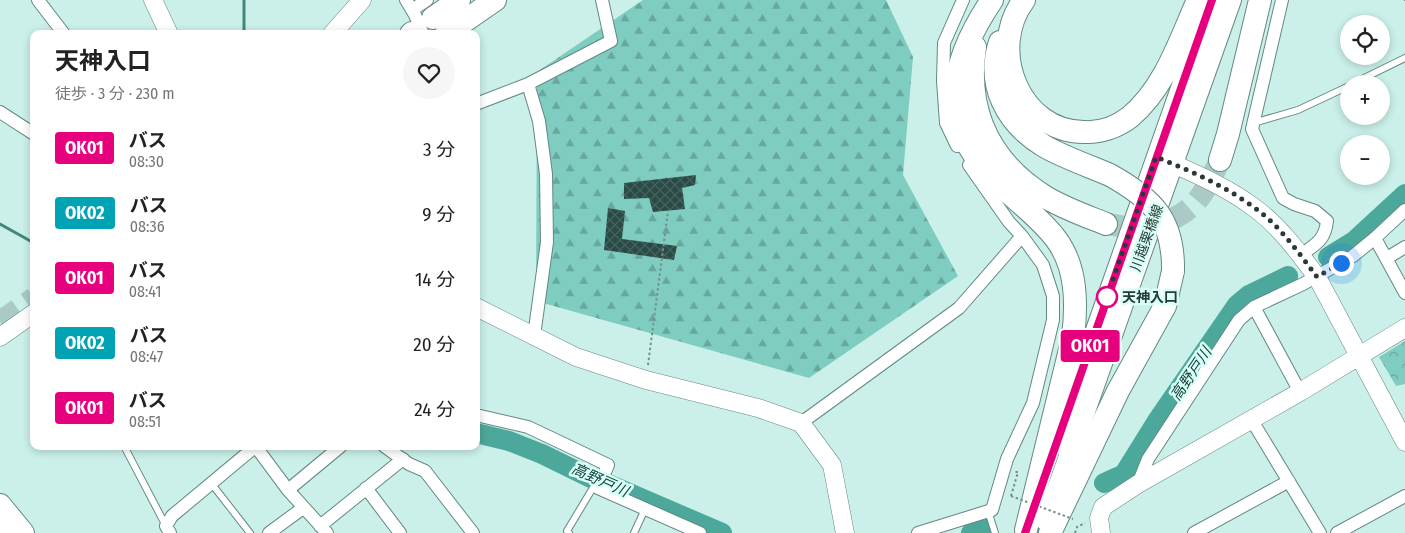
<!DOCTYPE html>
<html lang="ja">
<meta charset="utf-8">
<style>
:root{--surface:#fff;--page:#f6f6f6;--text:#222;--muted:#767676}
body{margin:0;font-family:"Fira Sans Condensed","Noto Sans JP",sans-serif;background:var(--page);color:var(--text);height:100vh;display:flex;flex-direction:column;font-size:19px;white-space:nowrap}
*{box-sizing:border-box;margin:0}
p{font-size:16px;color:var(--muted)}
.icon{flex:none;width:28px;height:28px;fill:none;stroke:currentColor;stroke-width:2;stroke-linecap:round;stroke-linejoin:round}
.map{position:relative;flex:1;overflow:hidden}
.drawer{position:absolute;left:30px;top:30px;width:450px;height:420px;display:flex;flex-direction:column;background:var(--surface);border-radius:10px;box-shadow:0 2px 8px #0003}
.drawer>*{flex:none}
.badge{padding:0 10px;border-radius:4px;font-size:18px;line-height:32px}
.buttons{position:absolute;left:1340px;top:15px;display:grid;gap:10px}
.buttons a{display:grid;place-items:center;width:50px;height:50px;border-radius:50%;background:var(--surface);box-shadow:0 2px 8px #0003;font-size:25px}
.you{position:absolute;width:25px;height:25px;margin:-12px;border:4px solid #fff;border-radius:50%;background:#1a73e8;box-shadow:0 0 0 8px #1a73e833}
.map>.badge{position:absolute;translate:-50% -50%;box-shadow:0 0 0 2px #fff}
.round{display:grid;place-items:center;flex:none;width:52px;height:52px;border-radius:26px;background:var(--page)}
.overview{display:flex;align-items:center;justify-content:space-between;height:85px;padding:0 25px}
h1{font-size:24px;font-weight:700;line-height:38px}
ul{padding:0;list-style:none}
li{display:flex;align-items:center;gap:15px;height:65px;padding:0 25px}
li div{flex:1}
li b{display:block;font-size:19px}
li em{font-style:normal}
li .badge{min-width:55px;font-weight:700;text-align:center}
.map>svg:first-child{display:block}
.forest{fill:url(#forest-firs)}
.park{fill:url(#park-crowns)}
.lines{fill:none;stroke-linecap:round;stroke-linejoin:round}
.stream{stroke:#42877d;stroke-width:3}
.river{stroke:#4ca89b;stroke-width:20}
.building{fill:url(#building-cross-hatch)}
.highway-tunnel{stroke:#aacbc5;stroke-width:22;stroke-dasharray:22 11;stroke-linecap:butt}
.lane-casing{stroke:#648882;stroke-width:8}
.street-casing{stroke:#648882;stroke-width:14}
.secondary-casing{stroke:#648882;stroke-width:19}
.primary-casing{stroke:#648882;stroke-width:22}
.highway-casing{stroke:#648882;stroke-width:24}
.path{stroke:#76908b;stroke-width:2;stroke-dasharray:2.5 2.5;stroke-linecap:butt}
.lane{stroke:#fff;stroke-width:6}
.street{stroke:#fff;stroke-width:12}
.secondary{stroke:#fff;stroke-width:18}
.primary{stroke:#fff;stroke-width:20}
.highway{stroke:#fff;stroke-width:22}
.highway-bridge-casing{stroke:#648882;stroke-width:24;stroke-linecap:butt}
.path-bridge{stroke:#76908b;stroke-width:2;stroke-dasharray:2.5 2.5;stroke-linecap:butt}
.highway-bridge{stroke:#fff;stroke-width:22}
.line-casing{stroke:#fff;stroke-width:11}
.line{stroke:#e6007e;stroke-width:8}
.walk{stroke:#2a3936;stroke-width:5;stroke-dasharray:0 9}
.stop-dot{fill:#fff;stroke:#e6007e;stroke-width:2.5}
.labels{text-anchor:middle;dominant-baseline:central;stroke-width:5;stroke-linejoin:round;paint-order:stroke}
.street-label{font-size:14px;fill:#2a3936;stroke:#d7fef7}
.stop-label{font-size:14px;font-weight:bold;fill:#2a3936;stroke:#d7fef7;text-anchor:start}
.water-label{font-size:15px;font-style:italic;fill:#19433d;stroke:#d7fef7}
</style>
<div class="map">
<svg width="1405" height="533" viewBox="0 0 1405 533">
<defs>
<pattern id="forest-firs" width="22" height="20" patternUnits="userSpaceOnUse" patternTransform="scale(1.25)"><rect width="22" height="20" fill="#7ecdc0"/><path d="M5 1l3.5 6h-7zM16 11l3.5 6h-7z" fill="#67a79d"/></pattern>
<pattern id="park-crowns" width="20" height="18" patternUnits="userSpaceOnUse" patternTransform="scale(1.25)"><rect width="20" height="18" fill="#7ecdc0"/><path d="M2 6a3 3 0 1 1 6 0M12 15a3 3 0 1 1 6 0" fill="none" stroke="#67a79d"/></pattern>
<pattern id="building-cross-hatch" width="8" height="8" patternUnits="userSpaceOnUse" patternTransform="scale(1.25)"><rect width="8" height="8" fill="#294a45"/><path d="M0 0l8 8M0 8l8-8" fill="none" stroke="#47625e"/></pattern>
</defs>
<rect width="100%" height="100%" fill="#caf0e9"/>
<path class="forest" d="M643 0H886L913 57 903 175 958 276 809 378 536 301 537 72Z"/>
<path class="park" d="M1405 341V384L1396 386 1379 357Z"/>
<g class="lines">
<path class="stream" d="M244 34V0
M0 224 34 243"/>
<path class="river" d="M1328 257 1354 241 1405 194
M476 433 509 441 542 454 591 478H594L722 533
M1104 483 1124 474 1157 421 1237 305 1249 295 1288 276
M971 533 984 528"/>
</g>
<path class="building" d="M696 175 695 185 682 188 685 209 653 212 649 198 624 199V183Z
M608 208 625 211 622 239 677 246 674 260 604 250Z"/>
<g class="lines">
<path class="highway-tunnel" d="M1106 224C1117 225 1127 228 1138 228 1148 228 1159 225 1168 221 1199 208 1206 189 1220 160
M0 322 34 298"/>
<defs>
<path id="lane" d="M1352 84 1405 58
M1253 123 1298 110 1349 86
M124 446 166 526
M211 483 250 533
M988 511 995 533
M569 533 567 531 594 486 597 487
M634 533 645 509"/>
<path id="street" d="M38 0 64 34
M406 0 415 15 423 34
M1282 0 1252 129 1283 198 1294 204 1315 211 1327 221C1325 240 1316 244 1301 255
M412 10 427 0
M476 104 528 84
M0 112 34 134
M957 146 946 123 943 81 944 43 963 0
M1375 238 1405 293
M1387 258 1405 247
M1254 307 1300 392
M534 336 547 242 546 174 539 121 528 84 611 41 602 0
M476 415 528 427 608 465 598 488 700 533
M1251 419 1320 533
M801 423 959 308 1022 236 1009 222 969 165
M384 446 409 464 425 471 473 533
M256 447 288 490 327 533
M1138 484 1148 459 1239 320 1254 307 1303 284 1353 256 1375 238 1405 210
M366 488 400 533
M288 490 341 446
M320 526 403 459
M170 533 166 526 172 516 256 446
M269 533 303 508
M918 533 992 510 1007 459 1033 403 1053 320V296L1043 265 1022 236
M1194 533 1289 481
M1337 533 1405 496"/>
<path id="secondary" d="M153 0 169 34
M332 34 362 0
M1162 159C1194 173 1227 187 1256 209 1280 227 1299 253 1317 277L1405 442
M476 307 576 357 646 380 758 408 801 423 832 465 845 533
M0 337 34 313
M1101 533 1099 518 1103 507 1138 484 1300 392 1405 328"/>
<path id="primary" d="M1056 444 1212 0
M1046 521 1231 0"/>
<path id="highway" d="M992 0C952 59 936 118 991 176 1011 197 1038 215 1056 239 1077 267 1077 304 1073 337L1026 530
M1024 0C987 49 1019 132 1084 132 1100 133 1117 127 1130 117 1165 88 1180 40 1198 0
M433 18 459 0
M411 34 412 33
M446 34 495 0
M1000 42C986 84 1006 123 1044 146 1063 157 1089 166 1110 175
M975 47C965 113 990 163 1047 198 1066 209 1086 216 1106 224
M1220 160 1228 134 1260 0
M0 505 23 533
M0 531 2 533
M1050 533 1118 391 1165 306 1173 271"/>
</defs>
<use href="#lane" class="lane-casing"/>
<use href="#street" class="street-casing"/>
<use href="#secondary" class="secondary-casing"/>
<use href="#primary" class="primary-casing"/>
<use href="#highway" class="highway-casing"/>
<path class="path" d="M1405 0V1
M648 365 668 211
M1011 496 1018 472H1015
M1075 533 1077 527 1085 523"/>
<use href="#lane" class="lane"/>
<use href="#street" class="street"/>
<use href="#secondary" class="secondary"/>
<use href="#primary" class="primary"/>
<use href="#highway" class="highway"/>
<defs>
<path id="highway-bridge" d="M1110 175C1153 199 1174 220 1173 271"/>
</defs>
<use href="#highway-bridge" class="highway-bridge-casing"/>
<path class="path-bridge" d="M1011 496 1073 519"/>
<use href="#highway-bridge" class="highway-bridge"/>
</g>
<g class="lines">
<defs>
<path id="line" d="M1025 533 1212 0"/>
</defs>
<use href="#line" class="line-casing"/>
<use href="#line" class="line"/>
<path class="walk" d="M1107 297 1104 305 1156 157C1191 171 1225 186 1255 208 1280 226 1299 253 1317 277L1341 263"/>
</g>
<circle class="stop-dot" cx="1107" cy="297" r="10"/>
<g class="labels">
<g class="street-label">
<text transform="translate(1147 238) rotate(-70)">川越栗橋線</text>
</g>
<g class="stop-label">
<text x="1122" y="297">天神入口</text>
</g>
<g class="water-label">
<text transform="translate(1191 374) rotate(-56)">高野戸川</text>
<text transform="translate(600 480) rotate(24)">高野戸川</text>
</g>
</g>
</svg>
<div class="buttons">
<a><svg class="icon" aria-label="locate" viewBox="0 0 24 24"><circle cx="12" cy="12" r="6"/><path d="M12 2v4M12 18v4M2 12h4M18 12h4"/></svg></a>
<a>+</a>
<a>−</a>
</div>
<div class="you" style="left:1341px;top:263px"></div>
<b class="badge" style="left:1090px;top:346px;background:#e6007e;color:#fff">OK01</b>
<section class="drawer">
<div class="overview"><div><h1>天神入口</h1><p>徒歩 · 3 分 · 230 m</p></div><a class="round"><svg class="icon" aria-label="heart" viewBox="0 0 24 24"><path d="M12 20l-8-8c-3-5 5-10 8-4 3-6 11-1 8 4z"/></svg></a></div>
<ul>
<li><span class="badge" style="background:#e6007e;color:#fff">OK01</span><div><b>バス</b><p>08:30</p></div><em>3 分</em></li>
<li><span class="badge" style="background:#00a3b4;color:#fff">OK02</span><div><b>バス</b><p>08:36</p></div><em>9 分</em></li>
<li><span class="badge" style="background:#e6007e;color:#fff">OK01</span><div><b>バス</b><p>08:41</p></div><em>14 分</em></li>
<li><span class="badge" style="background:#00a3b4;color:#fff">OK02</span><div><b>バス</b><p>08:47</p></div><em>20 分</em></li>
<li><span class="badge" style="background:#e6007e;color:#fff">OK01</span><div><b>バス</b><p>08:51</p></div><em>24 分</em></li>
</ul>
</section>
</div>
